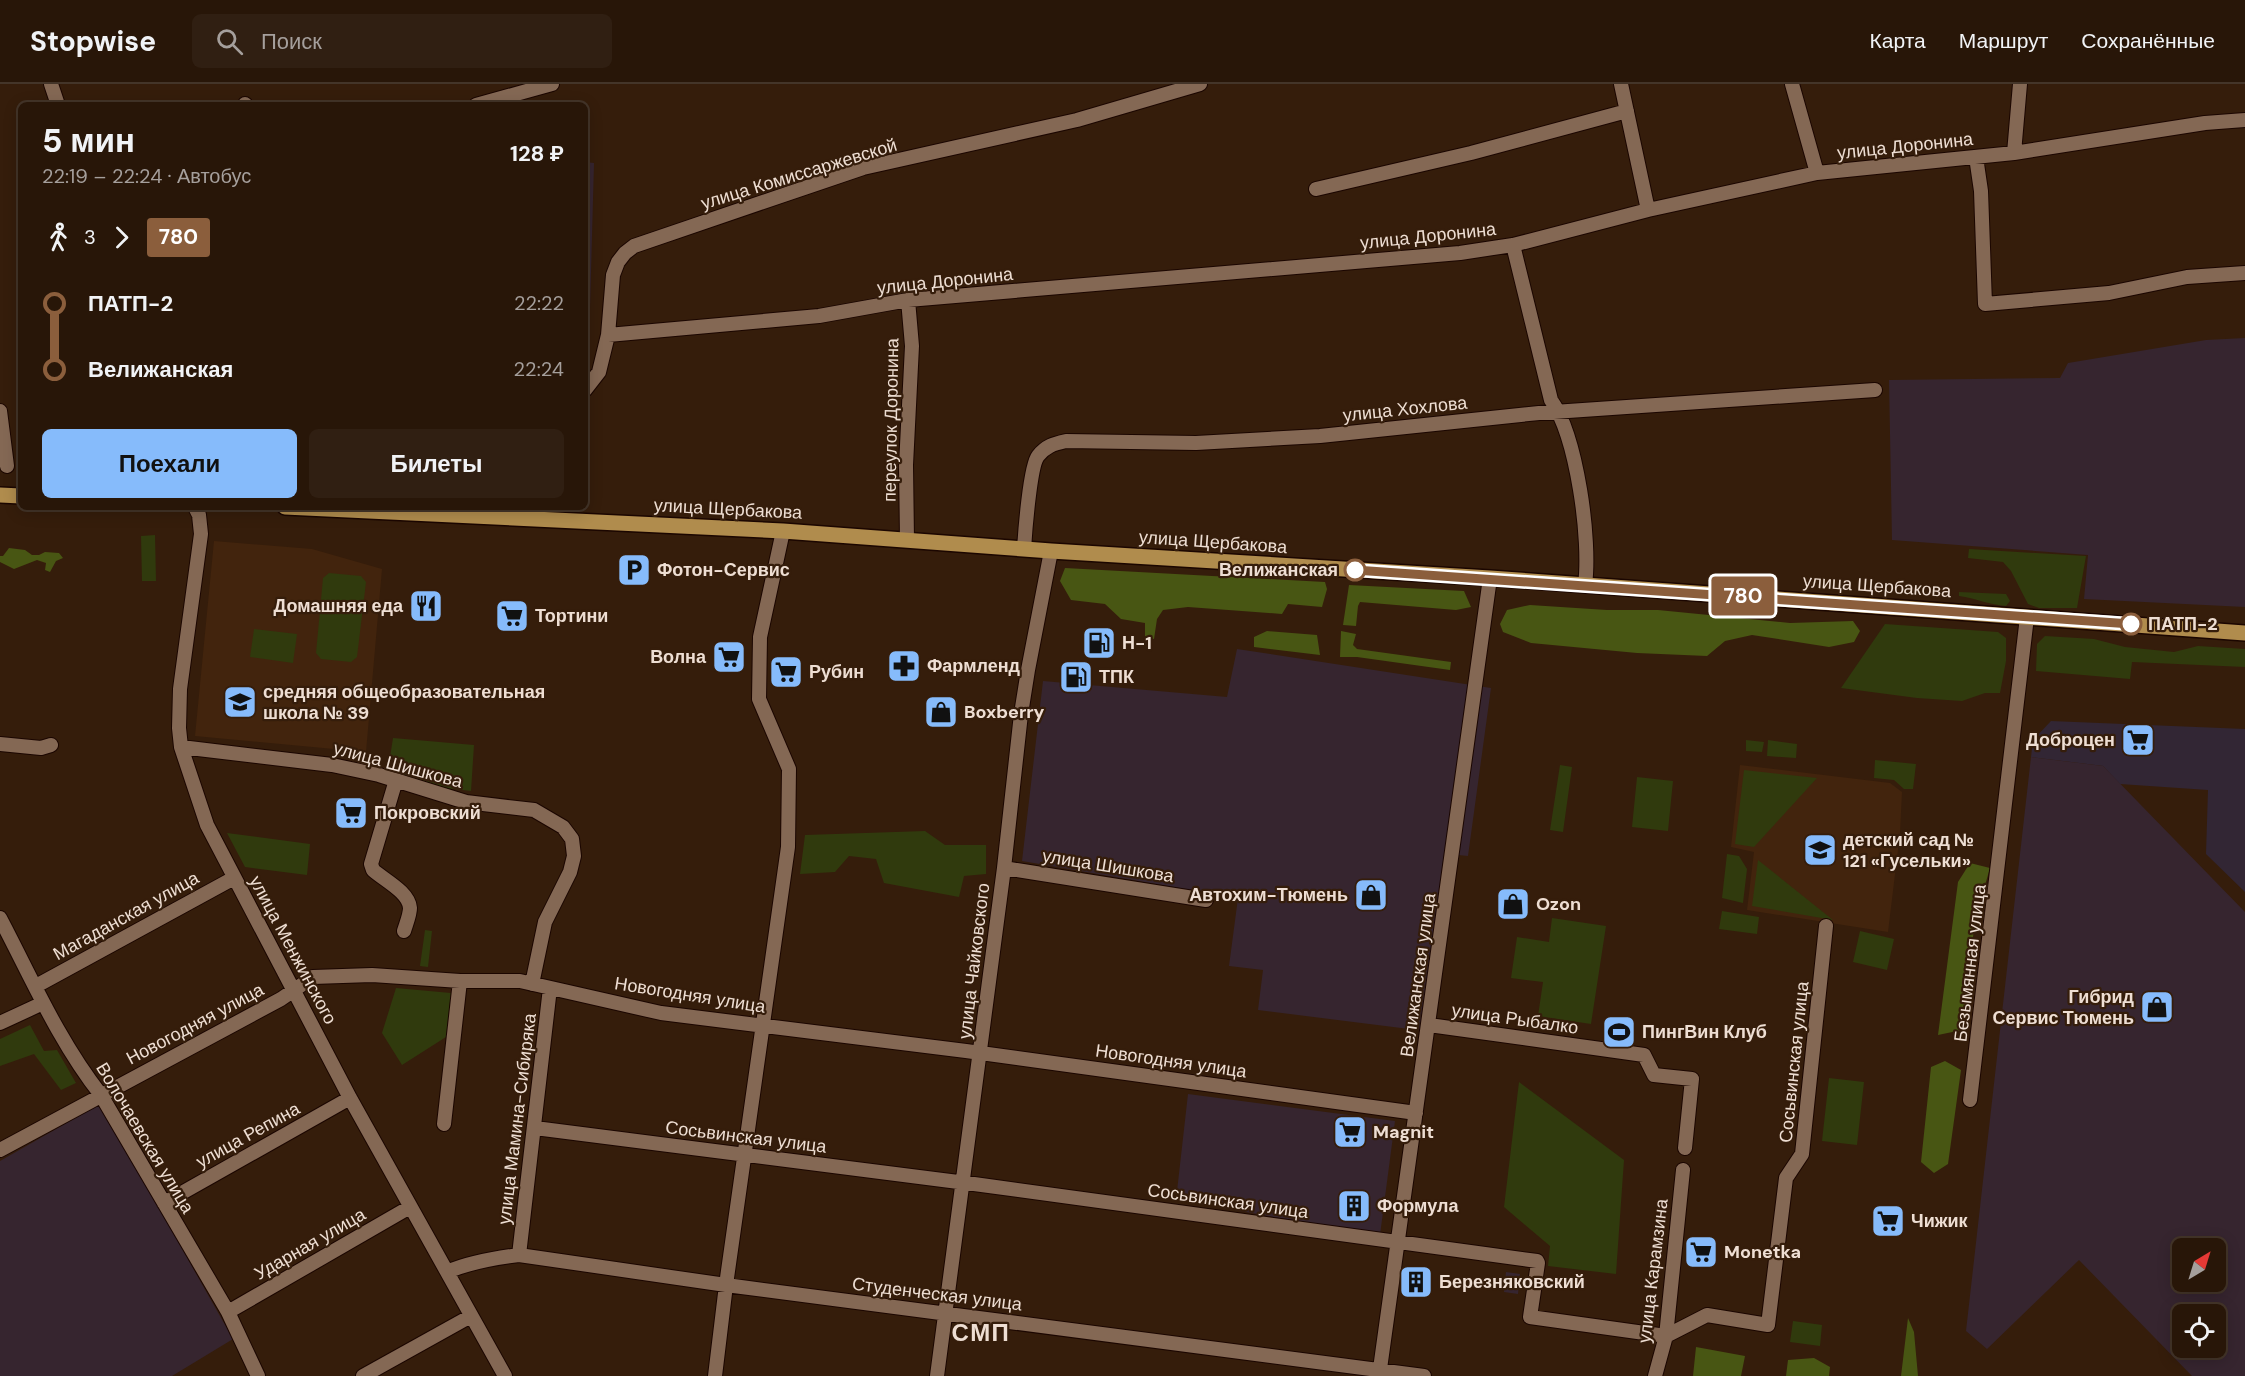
<!DOCTYPE html>
<html lang="ru">
<meta charset="utf-8">
<style>
:root{--surface:#281608;--page:#301f12;--text:#f1f3f6;--muted:#a59f9c;--line:#443529;--accent:#86bbfb}
body{margin:0;font-family:"DM Sans",sans-serif;background:var(--page);color:var(--text);height:100vh;display:flex;flex-direction:column;font-size:22px;white-space:nowrap}
*{box-sizing:border-box;margin:0}
p{font-size:20px;color:var(--muted)}
.icon{flex:none;width:33px;height:33px;fill:none;stroke:currentColor;stroke-width:2;stroke-linecap:round;stroke-linejoin:round}
.map{position:relative;flex:1;overflow:hidden}
.sheet{position:absolute;left:18px;top:18px;width:570px;height:408px;display:flex;flex-direction:column;background:var(--surface);border-radius:9px;box-shadow:0 3px 15px #0003,0 0 0 2px var(--line)}
.sheet>*{flex:none}
.badge{padding:0 12px;border-radius:4px;font-size:21px;line-height:39px}
.needle{width:39px;rotate:38deg}
.buttons{position:absolute;left:2172px;top:1154px;display:grid;gap:12px}
.buttons a{display:grid;place-items:center;width:54px;height:54px;border-radius:9px;background:var(--surface);box-shadow:0 3px 15px #0003,0 0 0 2px var(--line);font-size:30px}
.map>.badge{position:absolute;translate:-50% -50%;box-shadow:0 0 0 3px #fff}
.legs{display:flex;align-items:center;gap:9px;height:66px;padding:0 24px;font-size:20px}
.legs p{margin-inline-start:auto}
.summary{display:flex;align-items:center;justify-content:space-between;height:102px;padding:0 24px}
h1{font-size:33px;font-weight:800;line-height:45px}
.primary-button{display:flex;gap:12px;margin-top:auto;padding:12px 24px}
.primary-button a{flex:1;height:69px;border-radius:9px;background:var(--accent);color:#111;font-size:24px;font-weight:800;line-height:69px;text-align:center}
.primary-button a+a{background:var(--page);color:var(--text)}
ul{padding:0 24px;list-style:none}
li{display:flex;align-items:center;gap:21px;height:66px;font-size:22px}
li i{display:grid;place-items:center;width:9px;height:100%;margin:0 8px;background:currentColor}
li i::after{content:'';width:15px;height:15px;margin:-8px;border:4px solid;border-radius:50%;background:var(--surface)}
li p{margin-inline-start:auto}
li:first-child i{background:linear-gradient(#0000 50%,currentColor 0)}
li:last-child i{background:linear-gradient(currentColor 50%,#0000 0)}
header{display:flex;align-items:center;gap:36px;box-sizing:border-box;height:84px;padding:0 30px;background:var(--surface);border-bottom:2px solid var(--line)}
header strong{font-size:28px}
nav{display:flex;gap:33px;margin-inline-start:auto;font-size:21px}
.search{width:420px;height:54px;background:var(--page);display:flex;align-items:center;gap:15px;box-sizing:border-box;padding:0 21px;border-radius:9px;color:var(--muted);font-size:22px}
.map>svg:first-child{display:block}
.commercial{fill:#322634}
.industrial{fill:#36252f;fill-rule:evenodd}
.built{fill:#42240d}
.green{fill:#303a0d}
.forest{fill:#485613}
.lines{fill:none;stroke-linecap:round;stroke-linejoin:round}
.minor-casing{stroke:#1b0600;stroke-width:16}
.major-casing{stroke:#1b0600;stroke-width:18}
.minor{stroke:#846854;stroke-width:14}
.major{stroke:#b08c4d;stroke-width:15}
.line-1-casing{stroke:#fff;stroke-width:14}
.line-1{stroke:#8b5e3c;stroke-width:9}
.stop-1-dot{fill:#fff;stroke:#8b5e3c;stroke-width:3}
.labels{text-anchor:middle;dominant-baseline:central;stroke-width:4.5;stroke-linejoin:round;paint-order:stroke}
.street-label{font-size:18px;fill:#eeded3;stroke:#351d0b}
.poi-label{font-size:18px;font-weight:bold;fill:#eeded3;stroke:#351d0b;text-anchor:start}
.stop-label{font-size:18px;font-weight:bold;fill:#eeded3;stroke:#351d0b;text-anchor:end}
.district-label{font-size:24px;font-weight:bold;letter-spacing:1.5px;fill:#eeded3;stroke:#351d0b}
</style>
<header>
<strong>Stopwise</strong>
<div class="search"><svg class="icon" aria-label="search" viewBox="0 0 24 24"><circle cx="10" cy="10" r="6"/><path d="M15 15l6 6"/></svg>Поиск</div>
<nav><a>Карта</a><a>Маршрут</a><a>Сохранённые</a></nav>
</header>
<div class="map">
<svg width="2245" height="1292" viewBox="0 0 2245 1292">
<rect width="100%" height="100%" fill="#351d0b"/>
<path class="commercial" d="M2051 637 2245 645V808L2206 770 2208 706 2120 700 2103 682 2031 673 2033 656Z"/>
<path class="industrial" d="M585 78 594 79 588 298 585 302Z
M2245 254V523L2084 515 2088 471 1892 456 1889 296 2060 294 2068 279 2206 256Z
M1237 565 1491 604 1468 772 1458 771 1433 948 1258 926 1263 886 1229 882 1238 814 1022 777 1043 597 1227 613Z
M2031 673 2103 682 2245 828V1292H2192L2079 1176 1987 1265 1966 1247ZM2182 1164H2216V1197H2182ZM2182 1230H2216V1263H2182Z
M1188 1010 1395 1037 1380 1151 1176 1116Z
M100 1020 233 1255 172 1292H0V1077Z
M1506 1188 1520 1190 1518 1210 1504 1208Z"/>
<path class="built" d="M214 457 312 465 382 485 366 668 195 652Z
M1740 681 1890 699 1902 708 1900 749 1888 848 1747 826 1754 768 1731 763Z"/>
<path class="green" d="M155 451 156 497H142L141 452Z
M1969 465 2086 472 2077 524H2039L2028 520 2011 487 2003 478 1968 474Z
M329 489 361 492 366 498 357 573 351 578 321 575 316 569 323 494Z
M1959 508 2006 510 2010 517 2006 522C1990 521 1975 514 1959 512Z
M1885 540 1998 548 2006 554V577L2000 609H1985L1962 617 1917 614 1841 604Z
M254 545 297 550 293 579 250 573Z
M2045 552 2094 555 2125 563 2174 568 2198 562 2245 565V583L2132 578 2130 595 2036 587 2037 560Z
M393 654 474 661 471 707 430 702 388 686Z
M1746 656 1764 658 1762 668 1746 667Z
M1768 656 1797 660 1796 674 1767 672Z
M1875 676 1916 680 1913 705H1904L1894 696 1874 694Z
M1560 681 1572 683 1563 748 1550 746Z
M1744 686 1817 694 1754 763 1735 760Z
M1637 693 1673 697 1668 747 1632 743Z
M925 747 945 761H986V790L964 792 959 813 884 799 876 775 849 772 835 788 800 790 805 751Z
M227 749 310 760 307 791 245 783Z
M1727 770 1739 772 1747 785 1743 819 1722 814Z
M1758 776 1833 836 1752 822Z
M1722 827 1759 833 1757 850 1719 845Z
M1552 834 1606 842 1591 940 1538 932 1543 898 1511 894 1517 853 1549 858Z
M425 846 432 847 428 883 420 882Z
M1860 847 1894 855 1887 886 1853 878Z
M396 904 451 909 446 953 402 981 382 949Z
M30 941 44 967 57 966 76 999 61 1006 34 970 0 982V955Z
M1829 994 1864 998 1857 1061 1822 1057Z
M1519 998 1624 1076 1616 1190 1548 1182 1550 1162 1504 1123Z
M1793 1237 1822 1241 1820 1262 1790 1258Z"/>
<path class="forest" d="M9 464 25 466 32 471H39L45 468 59 469 63 474 56 477 50 488 45 486 46 479 37 476 14 485 0 478V472H3Z
M1065 484 1325 498 1327 505 1322 523 1288 520 1282 530 1188 523 1163 526 1157 535 1154 555 1145 553V539L1121 535 1105 520 1071 516 1060 497Z
M1349 501 1464 507 1471 523 1456 526 1360 518 1358 522 1356 542 1343 541Z
M1530 521 1607 526H1658L1790 539 1853 537 1860 547 1854 558 1829 563 1752 551 1725 557 1707 572 1637 569 1531 559 1503 548 1500 540 1507 526Z
M1267 547 1317 551 1320 571 1254 563V553Z
M1341 547 1356 550 1353 561 1357 565 1451 578 1450 586 1357 573H1340Z
M1970 779 1990 784 1975 836 1962 946 1938 951 1958 798Z
M1945 977 1961 986 1948 1080 1934 1089 1921 1078 1931 983Z
M1908 1234 1914 1248 1918 1292H1901Z
M1696 1263 1745 1272 1741 1292H1693Z
M1814 1274 1830 1283 1829 1292H1786L1788 1276Z"/>
<g class="lines">
<defs>
<path id="minor" d="M51 0 58 21
M1621 0 1648 126
M1792 0 1817 89
M245 20 246 21
M476 21 552 0
M2014 69 2020 0
M1976 73 1981 107 1985 220 2109 209 2187 193 2245 189
M1316 105 1471 69 1627 27
M1513 161 1551 316C1577 353 1591 456 1585 501
M608 251 819 232 908 216 1460 169 1513 161 1648 126 1817 89 2014 69 2205 39 2245 36
M585 306 599 288 608 251 613 191 618 178 625 169 634 162 863 84 1077 36 1200 0
M0 327 7 382
M195 423 199 431 201 450 180 605 179 644 181 663 207 741 350 1014 505 1292
M907 456 906 381 912 262 908 216
M1024 465C1025 449 1030 382 1038 372 1046 362 1053 360 1066 357L1196 359 1320 352 1539 329 1875 306
M0 660 41 664 51 661
M181 663 332 681 379 691 466 718 534 726 563 743 572 755 574 772 570 788 545 838 532 900
M396 696 371 780 373 786C384 796 409 808 410 824 410 831 406 840 404 847
M1004 784 1206 816
M0 834C31 893 59 958 101 1011L228 1228 258 1292
M36 902 234 794
M0 939 43 919
M1429 941 1644 971 1654 991 1692 995 1685 1064
M1970 1016 2027 533
M444 1040 460 897
M535 1044 974 1100 1537 1177 1538 1179 1530 1233 1666 1252 1707 1231 1768 1241 1786 1094 1802 1070 1826 842
M0 1066 281 915 313 893 372 891 460 897H520L661 929 966 967 1416 1029
M164 1119 350 1014
M519 1171 550 904
M447 1188C470 1178 494 1174 519 1171L726 1201 1424 1292
M228 1228 410 1123
M363 1292 471 1232
M715 1292 726 1201 788 763 789 685 759 615 760 553 783 447
M937 1292 1004 784 1021 630 1028 586 1051 467
M1379 1292 1490 494
M1655 1292 1666 1252 1683 1086"/>
<path id="major" d="M0 411 21 412
M285 423 783 447 1051 467 1490 494 2245 549"/>
</defs>
<use href="#minor" class="minor-casing"/>
<use href="#major" class="major-casing"/>
<use href="#minor" class="minor"/>
<use href="#major" class="major"/>
</g>
<g class="lines">
<defs>
<path id="line-1" d="M1355 486 2131 540"/>
</defs>
<use href="#line-1" class="line-1-casing"/>
<use href="#line-1" class="line-1"/>
</g>
<defs>
<symbol id="parking-square" viewBox="-11 -11 22 22"><rect x="-9" y="-9" width="18" height="18" rx="4" fill="#86bbfb" stroke="#351d0b"/><path d="M-3.5-5.5H1a3.5 3.5 0 0 1 0 7H-1V5.5H-3.5ZM-1-3.4V-.6H.8a1.4 1.4 0 0 0 0-2.8Z" fill="#111"/></symbol>
<symbol id="restaurant-square" viewBox="-11 -11 22 22"><rect x="-9" y="-9" width="18" height="18" rx="4" fill="#86bbfb" stroke="#351d0b"/><path d="M-5-6h1v4h1v-4h1v4h1v-4h1v5L-1.5 .5V6h-2V.5L-5-1ZM5-6V6H3V1.5H1.5Q1.5-4 5-6Z" fill="#111"/></symbol>
<symbol id="supermarket-square" viewBox="-11 -11 22 22"><rect x="-9" y="-9" width="18" height="18" rx="4" fill="#86bbfb" stroke="#351d0b"/><path d="M-6-5.5h2.5l.6 2H6L4.5 2H-2.5L-4.4-4H-6ZM-1.5 3.2a1.3 1.3 0 1 0 .1 0ZM3 3.2a1.3 1.3 0 1 0 .1 0Z" fill="#111"/></symbol>
<symbol id="fuel-square" viewBox="-11 -11 22 22"><rect x="-9" y="-9" width="18" height="18" rx="4" fill="#86bbfb" stroke="#351d0b"/><path d="M-5.5-6h7V0h2V4h1.3V-2.5L3-4.5l.8-.8L6-3V5H2.5V1h-1V6h-7ZM-4.2-4.7v3.2H.2V-4.7Z" fill="#111"/></symbol>
<symbol id="pharmacy-square" viewBox="-11 -11 22 22"><rect x="-9" y="-9" width="18" height="18" rx="4" fill="#86bbfb" stroke="#351d0b"/><path d="M-2-6h4v4h4v4h-4v4h-4v-4h-4v-4h4Z" fill="#111"/></symbol>
<symbol id="school-square" viewBox="-11 -11 22 22"><rect x="-9" y="-9" width="18" height="18" rx="4" fill="#86bbfb" stroke="#351d0b"/><path d="M0-5L7-2L0 1L-7-2ZM-4 1L0 2.5L4 1V4Q0 6-4 4Z" fill="#111"/></symbol>
<symbol id="shop-square" viewBox="-11 -11 22 22"><rect x="-9" y="-9" width="18" height="18" rx="4" fill="#86bbfb" stroke="#351d0b"/><path d="M-5-2.5h2.3a2.7 3.5 0 0 1 5.4 0H5L5.5 6h-11ZM-1.5-2.5h3a1.5 2.3 0 0 0-3 0Z" fill="#111"/></symbol>
<symbol id="stadium-square" viewBox="-11 -11 22 22"><rect x="-9" y="-9" width="18" height="18" rx="4" fill="#86bbfb" stroke="#351d0b"/><path d="M0-5a6.5 5 0 1 0 0 10a6.5 5 0 1 0 0-10ZM-3.5-1.8h7v3.6h-7Z" fill="#111"/></symbol>
<symbol id="building-square" viewBox="-11 -11 22 22"><rect x="-9" y="-9" width="18" height="18" rx="4" fill="#86bbfb" stroke="#351d0b"/><path d="M-4-6H4V6H1V3H-1V6H-4ZM-2.5-4.3h1.7v1.8h-1.7ZM.8-4.3h1.7v1.8H.8ZM-2.5-1h1.7V.8h-1.7ZM.8-1h1.7V.8H.8Z" fill="#111"/></symbol>
</defs>
<g fill-rule="evenodd">
<use href="#parking-square" x="615" y="467" width="38" height="38"/>
<use href="#restaurant-square" x="407" y="503" width="38" height="38"/>
<use href="#supermarket-square" x="493" y="513" width="38" height="38"/>
<use href="#fuel-square" x="1080" y="540" width="38" height="38"/>
<use href="#supermarket-square" x="710" y="554" width="38" height="38"/>
<use href="#pharmacy-square" x="885" y="563" width="38" height="38"/>
<use href="#supermarket-square" x="767" y="569" width="38" height="38"/>
<use href="#fuel-square" x="1057" y="574" width="38" height="38"/>
<use href="#school-square" x="221" y="599" width="38" height="38"/>
<use href="#shop-square" x="922" y="609" width="38" height="38"/>
<use href="#supermarket-square" x="2119" y="637" width="38" height="38"/>
<use href="#supermarket-square" x="332" y="710" width="38" height="38"/>
<use href="#school-square" x="1801" y="747" width="38" height="38"/>
<use href="#shop-square" x="1352" y="792" width="38" height="38"/>
<use href="#shop-square" x="1494" y="801" width="38" height="38"/>
<use href="#shop-square" x="2138" y="904" width="38" height="38"/>
<use href="#stadium-square" x="1600" y="929" width="38" height="38"/>
<use href="#supermarket-square" x="1331" y="1029" width="38" height="38"/>
<use href="#building-square" x="1335" y="1103" width="38" height="38"/>
<use href="#supermarket-square" x="1869" y="1118" width="38" height="38"/>
<use href="#supermarket-square" x="1682" y="1149" width="38" height="38"/>
<use href="#building-square" x="1397" y="1179" width="38" height="38"/>
</g>
<g class="stop-1-dot">
<circle cx="1355" cy="486" r="10"/>
<circle cx="2131" cy="540" r="10"/>
</g>
<g class="labels">
<g class="street-label">
<text transform="translate(1905 62) rotate(-6)">улица Доронина</text>
<text transform="translate(799 90) rotate(-17)">улица Комиссаржевской</text>
<text transform="translate(1428 152) rotate(-6)">улица Доронина</text>
<text transform="translate(945 197) rotate(-6)">улица Доронина</text>
<text transform="translate(1405 325) rotate(-6)">улица Хохлова</text>
<text transform="translate(891 336) rotate(-89)">переулок Доронина</text>
<text transform="translate(728 425) rotate(3)">улица Щербакова</text>
<text transform="translate(1213 458) rotate(4)">улица Щербакова</text>
<text transform="translate(1877 502) rotate(4)">улица Щербакова</text>
<text transform="translate(398 681) rotate(15)">улица Шишкова</text>
<text transform="translate(1108 782) rotate(9)">улица Шишкова</text>
<text transform="translate(126 832) rotate(-29)">Магаданская улица</text>
<text transform="translate(293 866) rotate(62)">улица Менжинского</text>
<text transform="translate(974 877) rotate(-83)">улица Чайковского</text>
<text transform="translate(1970 879) rotate(-83)">Безымянная улица</text>
<text transform="translate(1418 891) rotate(-82)">Велижанская улица</text>
<text transform="translate(690 911) rotate(9)">Новогодняя улица</text>
<text transform="translate(1515 935) rotate(8)">улица Рыбалко</text>
<text transform="translate(195 940) rotate(-28)">Новогодняя улица</text>
<text transform="translate(1171 977) rotate(8)">Новогодняя улица</text>
<text transform="translate(1794 978) rotate(-84)">Сосьвинская улица</text>
<text transform="translate(517 1035) rotate(-83)">улица Мамина-Сибиряка</text>
<text transform="translate(248 1051) rotate(-29)">улица Репина</text>
<text transform="translate(746 1053) rotate(7)">Сосьвинская улица</text>
<text transform="translate(145 1054) rotate(59)">Волочаевская улица</text>
<text transform="translate(1228 1117) rotate(8)">Сосьвинская улица</text>
<text transform="translate(310 1160) rotate(-30)">Ударная улица</text>
<text transform="translate(1653 1187) rotate(-83)">улица Карамзина</text>
<text transform="translate(937 1210) rotate(7)">Студенческая улица</text>
</g>
<g class="poi-label">
<text x="657" y="486">Фотон-Сервис</text>
<text x="403" y="522" text-anchor="end">Домашняя еда</text>
<text x="535" y="532">Тортини</text>
<text x="1122" y="559">Н-1</text>
<text x="706" y="573" text-anchor="end">Волна</text>
<text x="927" y="582">Фармленд</text>
<text x="809" y="588">Рубин</text>
<text x="1099" y="593">ТПК</text>
<text x="263" y="608">средняя общеобразовательная<tspan x="263" dy="21">школа № 39</tspan></text>
<text x="964" y="628">Boxberry</text>
<text x="2115" y="656" text-anchor="end">Доброцен</text>
<text x="374" y="729">Покровский</text>
<text x="1843" y="756">детский сад №<tspan x="1843" dy="21">121 «Гусельки»</tspan></text>
<text x="1348" y="811" text-anchor="end">Автохим-Тюмень</text>
<text x="1536" y="820">Ozon</text>
<text x="2134" y="913" text-anchor="end">Гибрид<tspan x="2134" dy="21">Сервис Тюмень</tspan></text>
<text x="1642" y="948">ПингВин Клуб</text>
<text x="1373" y="1048">Magnit</text>
<text x="1377" y="1122">Формула</text>
<text x="1911" y="1137">Чижик</text>
<text x="1724" y="1168">Monetka</text>
<text x="1439" y="1198">Березняковский</text>
</g>
<g class="stop-label">
<text x="1338" y="486">Велижанская</text>
<text x="2148" y="540" text-anchor="start">ПАТП-2</text>
</g>
<g class="district-label">
<text x="981" y="1248">СМП</text>
</g>
</g>
</svg>
<div class="buttons">
<a><svg class="needle" viewBox="-14 -14 28 28"><path d="M0-13l5 13h-10z" fill="#e53935"/><path d="M0 13l5-13h-10z" fill="#a59f9c"/></svg></a>
<a><svg class="icon" aria-label="locate" viewBox="0 0 24 24"><circle cx="12" cy="12" r="6"/><path d="M12 2v4M12 18v4M2 12h4M18 12h4"/></svg></a>
</div>
<b class="badge" style="left:1743px;top:512px;background:#8b5e3c;color:#fff">780</b>
<section class="sheet">
<div class="summary"><div><h1>5 мин</h1><p>22:19 – 22:24 · Автобус</p></div><b>128 ₽</b></div>
<div class="legs"><svg class="icon" aria-label="walk" viewBox="0 0 24 24"><circle cx="13" cy="4" r="2"/><path d="M13 8l-2 6 4 7M11 14l-3 7M7 12l3-4h3l4 4"/></svg>3<svg class="icon" aria-label="forward" viewBox="0 0 24 24"><path d="M9 5l7 7-7 7"/></svg><b class="badge" style="background:#8b5e3c;color:#fff">780</b></div>
<ul>
<li><i style="color:#8b5e3c"></i><b>ПАТП-2</b><p>22:22</p></li>
<li><i style="color:#8b5e3c"></i><b>Велижанская</b><p>22:24</p></li>
</ul>
<div class="primary-button"><a>Поехали</a><a>Билеты</a></div>
</section>
</div>
